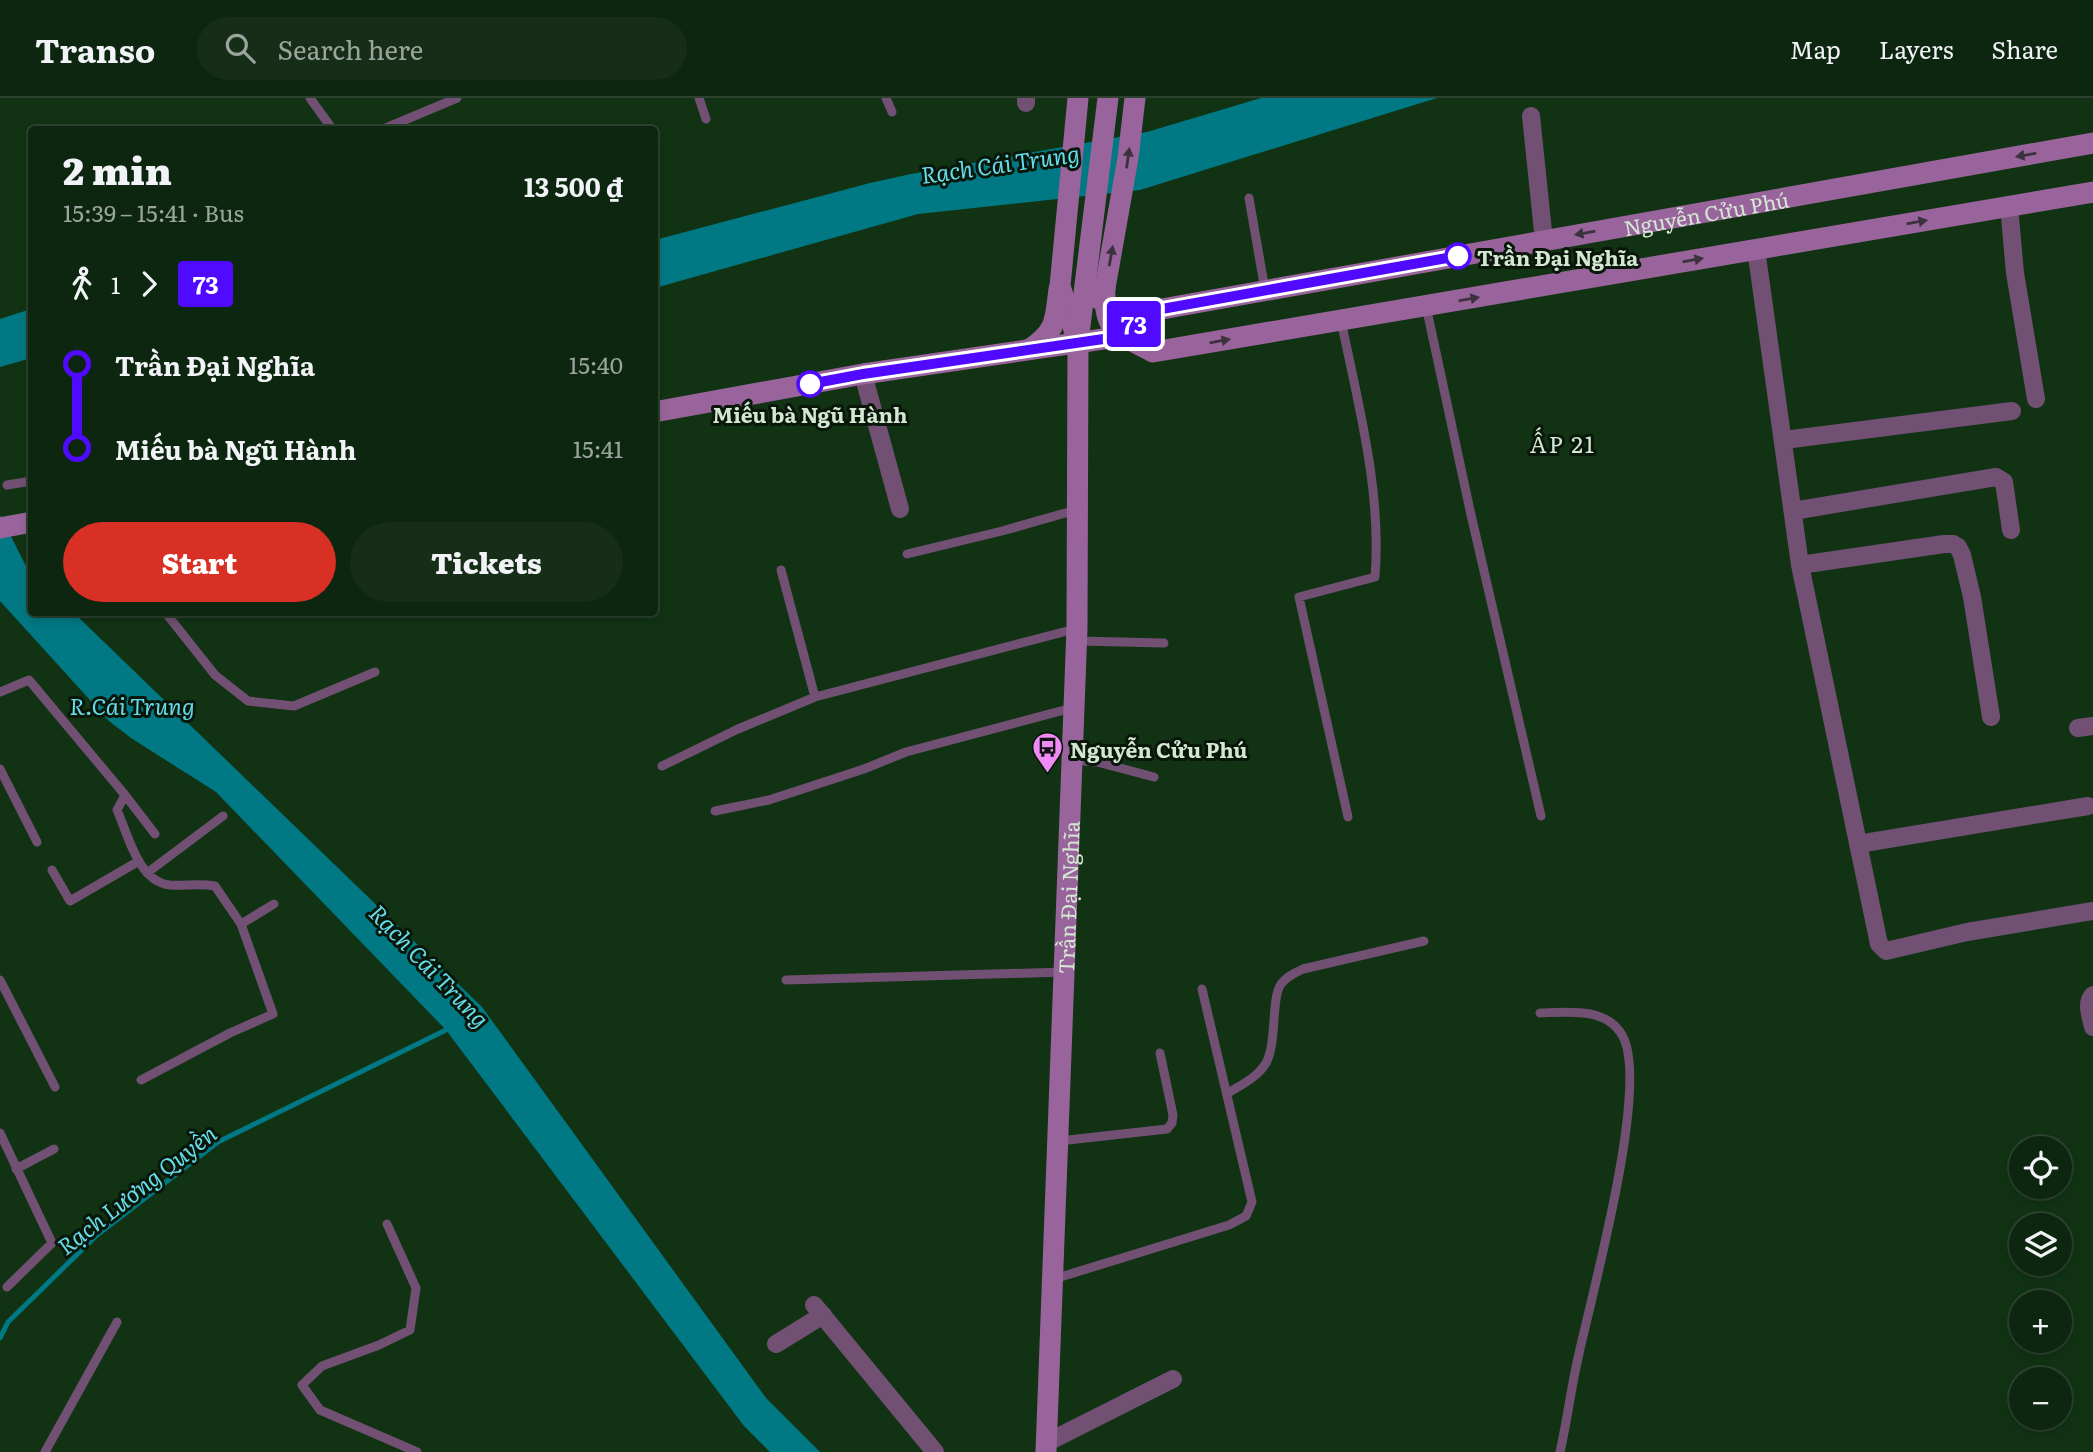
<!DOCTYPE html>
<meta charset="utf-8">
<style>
:root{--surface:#0d260f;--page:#162e18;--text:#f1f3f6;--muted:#9aa59e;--line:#2d432f;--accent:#d93025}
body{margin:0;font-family:Literata,serif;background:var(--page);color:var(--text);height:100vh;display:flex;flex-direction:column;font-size:26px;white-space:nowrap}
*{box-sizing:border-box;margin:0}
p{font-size:23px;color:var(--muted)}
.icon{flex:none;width:38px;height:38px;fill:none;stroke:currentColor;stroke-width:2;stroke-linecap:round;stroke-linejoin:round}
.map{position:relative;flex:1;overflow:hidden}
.side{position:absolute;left:28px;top:28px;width:630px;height:490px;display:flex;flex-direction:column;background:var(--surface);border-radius:7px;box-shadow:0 4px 10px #0003,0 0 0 2px var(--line)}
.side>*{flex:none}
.badge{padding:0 14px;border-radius:5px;font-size:24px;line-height:46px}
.fabs{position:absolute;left:2009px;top:1038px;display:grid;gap:14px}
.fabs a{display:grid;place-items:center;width:63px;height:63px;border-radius:50%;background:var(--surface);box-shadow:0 4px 10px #0003,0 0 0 2px var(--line);font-size:35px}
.map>.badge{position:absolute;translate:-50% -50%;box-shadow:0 0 0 4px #fff}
.legs{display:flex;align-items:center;gap:10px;height:77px;padding:0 35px;font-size:23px}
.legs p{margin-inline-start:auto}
.overview{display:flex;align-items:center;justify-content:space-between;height:119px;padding:0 35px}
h1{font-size:38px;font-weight:800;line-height:52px}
.cta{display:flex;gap:14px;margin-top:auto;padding:14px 35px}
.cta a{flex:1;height:80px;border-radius:42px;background:var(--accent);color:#fff;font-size:28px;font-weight:800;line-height:80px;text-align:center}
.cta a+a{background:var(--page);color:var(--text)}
ul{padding:0 35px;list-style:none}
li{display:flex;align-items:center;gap:24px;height:84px;font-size:26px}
li i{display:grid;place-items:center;width:10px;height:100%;margin:0 9px;background:currentColor}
li i::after{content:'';width:18px;height:18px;margin:-9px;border:5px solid;border-radius:50%;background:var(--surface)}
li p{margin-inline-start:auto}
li:first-child i{background:linear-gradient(#0000 50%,currentColor 0)}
li:last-child i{background:linear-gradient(currentColor 50%,#0000 0)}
header{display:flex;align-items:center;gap:42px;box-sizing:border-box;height:98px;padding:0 35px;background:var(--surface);border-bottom:2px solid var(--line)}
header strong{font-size:33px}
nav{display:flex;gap:38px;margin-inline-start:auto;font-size:24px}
.search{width:490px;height:63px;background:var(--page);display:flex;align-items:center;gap:18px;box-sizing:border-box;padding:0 24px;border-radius:38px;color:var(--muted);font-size:26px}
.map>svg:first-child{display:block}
.water{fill:#017984}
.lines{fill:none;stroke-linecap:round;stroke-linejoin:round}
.stream{stroke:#017984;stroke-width:5}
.lane{stroke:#715073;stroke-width:9}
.street{stroke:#715073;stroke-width:18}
.secondary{stroke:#99649b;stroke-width:21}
.oneway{fill:#3b323d}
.line-1-casing{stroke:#fff;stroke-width:16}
.line-1{stroke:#4f0aff;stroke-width:10}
.stop-1-dot{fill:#fff;stroke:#4f0aff;stroke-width:3.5}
.labels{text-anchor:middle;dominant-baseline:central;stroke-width:6;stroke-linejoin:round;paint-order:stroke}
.street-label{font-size:21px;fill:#d4e7d4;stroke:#09170a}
.stop-label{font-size:21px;font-weight:bold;fill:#d4e7d4;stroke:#09170a;text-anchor:start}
.poi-label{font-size:21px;font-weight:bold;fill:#d4e7d4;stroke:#09170a;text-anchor:start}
.water-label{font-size:23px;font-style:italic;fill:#66dcea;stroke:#09170a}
.neighbourhood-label{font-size:23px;letter-spacing:2px;fill:#d4e7d4;stroke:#09170a}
</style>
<header>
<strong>Transo</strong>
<div class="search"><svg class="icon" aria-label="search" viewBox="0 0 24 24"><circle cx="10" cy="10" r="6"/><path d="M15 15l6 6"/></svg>Search here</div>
<nav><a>Map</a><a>Layers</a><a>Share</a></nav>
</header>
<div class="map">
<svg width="2093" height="1354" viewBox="0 0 2093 1354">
<rect width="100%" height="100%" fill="#113314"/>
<path class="water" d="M1261 0H1437L1140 92 918 116 655 190V142L870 85 911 76 1147 34Z
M31 211V260L0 269V221Z
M0 417 27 470 31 474 32 514 74 515 482 909 766 1300 820 1354H770L744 1328 446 932 216 694 131 640 109 623 0 503Z"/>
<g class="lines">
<path class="stream" d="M0 1240 8 1224 97 1137 218 1044 450 930"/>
<path class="lane" d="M310 0 333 32
M699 0 706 21
M886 0 892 14
M381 32 457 0
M1249 100 1265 192
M1426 208 1471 417 1541 718
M1341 222C1358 306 1382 393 1375 479L1299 499 1348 719
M7 387 32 383
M907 456 1002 433 1076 412
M781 472 815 599
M165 514 215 577 248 603 294 608 375 574
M1078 543 1164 545
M0 594 29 582 125 697 117 712C128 736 138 784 170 787 185 788 200 785 215 788L241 826 273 916 230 935 141 982
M1073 662 1097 664 1154 679
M662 668 738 631 815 599 1075 531
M0 671 37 744
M125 697 155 736
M715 713 769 702 864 671 906 654 1072 610
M52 772 70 803 139 763
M147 775 223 718
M241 826 274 806
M0 882 55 989
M786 882 1064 874
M1540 915C1568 914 1606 909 1622 937 1651 985 1591 1199 1578 1260 1571 1291 1567 1323 1560 1354
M1228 995C1241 987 1258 979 1266 965 1277 945 1271 900 1281 886 1287 878 1295 875 1303 871L1424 843
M0 1035 52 1145 7 1189
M1059 1043 1167 1031 1172 1025 1173 1017 1160 955
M16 1071 54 1051
M387 1126 416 1190 410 1232 379 1247 322 1268 302 1287 320 1312 417 1354
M1054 1181 1229 1127 1246 1118 1252 1104 1202 891
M45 1354 117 1224"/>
<path class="street" d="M1026 0V5
M1531 18 1544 143
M2009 108 2015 175 2036 301
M1756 151 1800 467 1879 846 1886 853 1967 834 2093 813
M863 276 900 411
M1784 342 2012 313
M1793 413 1996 379 2004 384 2011 432
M1800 467 1944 446H1953L1958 449 1962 457 1972 499 1991 619
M2078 630 2093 628
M1858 746 2088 708
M2093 897C2085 905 2091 919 2093 929
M814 1207 935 1354
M776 1246 823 1217
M1046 1345 1173 1281"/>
<g class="secondary">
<path d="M1105 190C1103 235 1118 235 1153 254L2093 94"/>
<path d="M1099 201 1105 190 1128 60 1135 0"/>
<path d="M1075 235 1060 188 1078 0"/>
<path d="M1030 251C1057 233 1055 222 1059 191"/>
<path id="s1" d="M654 314 863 276 1124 238 1145 214 2093 45"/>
<path d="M0 430 32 424"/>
<path id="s2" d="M1046 1354 1077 530 1078 244 1108 0"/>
</g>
</g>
<defs><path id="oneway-solid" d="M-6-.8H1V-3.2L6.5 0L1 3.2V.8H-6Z" transform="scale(1.75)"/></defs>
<g class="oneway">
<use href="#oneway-solid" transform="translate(2026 57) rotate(170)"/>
<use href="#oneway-solid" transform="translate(1128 60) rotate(-82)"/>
<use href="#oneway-solid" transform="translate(1917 124) rotate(-10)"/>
<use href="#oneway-solid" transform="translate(1585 135) rotate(170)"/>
<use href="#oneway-solid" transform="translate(1111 158) rotate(-80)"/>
<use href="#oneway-solid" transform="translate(1693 162) rotate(-10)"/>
<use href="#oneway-solid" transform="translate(1469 201) rotate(-10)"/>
<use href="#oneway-solid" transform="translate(1220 243) rotate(-10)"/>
</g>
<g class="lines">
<defs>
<path id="line-1" d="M810 286 863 276 1124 238 1145 214 1458 158"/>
</defs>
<use href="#line-1" class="line-1-casing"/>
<use href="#line-1" class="line-1"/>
</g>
<defs>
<symbol id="bus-pin" viewBox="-11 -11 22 30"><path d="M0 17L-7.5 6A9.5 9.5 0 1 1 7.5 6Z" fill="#f08bf5" stroke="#09170a"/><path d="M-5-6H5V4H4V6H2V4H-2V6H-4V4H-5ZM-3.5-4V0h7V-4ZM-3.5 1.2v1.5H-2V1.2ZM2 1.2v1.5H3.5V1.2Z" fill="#111"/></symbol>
</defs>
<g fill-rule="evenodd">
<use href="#bus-pin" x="1030" y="632" width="35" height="47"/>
</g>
<g class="stop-1-dot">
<circle cx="1458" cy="158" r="12"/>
<circle cx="810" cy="286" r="12"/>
</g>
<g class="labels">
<g class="street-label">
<text stroke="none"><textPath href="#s1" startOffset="1078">Nguyễn Cửu Phú</textPath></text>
<text stroke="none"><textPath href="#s2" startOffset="555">Trần Đại Nghĩa</textPath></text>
</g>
<g class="stop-label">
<text x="1477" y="158">Trần Đại Nghĩa</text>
<text x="810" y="315" text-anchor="middle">Miếu bà Ngũ Hành</text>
</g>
<g class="poi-label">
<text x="1070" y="650">Nguyễn Cửu Phú</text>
</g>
<g class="water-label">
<text transform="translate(1000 65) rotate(-8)">Rạch Cái Trung</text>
<text x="132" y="607">R.Cái Trung</text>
<text transform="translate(430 867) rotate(46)">Rạch Cái Trung</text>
<text transform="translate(136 1091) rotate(-38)">Rạch Lương Quyền</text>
</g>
<g class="neighbourhood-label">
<text x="1563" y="345">ẤP 21</text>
</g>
</g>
</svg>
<div class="fabs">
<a><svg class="icon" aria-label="locate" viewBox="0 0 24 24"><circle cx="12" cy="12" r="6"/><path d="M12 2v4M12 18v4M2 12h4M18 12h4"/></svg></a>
<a><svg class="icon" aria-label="layers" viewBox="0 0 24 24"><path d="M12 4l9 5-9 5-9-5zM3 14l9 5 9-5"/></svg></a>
<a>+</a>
<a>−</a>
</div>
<b class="badge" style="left:1134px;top:226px;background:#4f0aff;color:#fff">73</b>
<section class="side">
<div class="overview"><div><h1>2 min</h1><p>15:39 – 15:41 · Bus</p></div><b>13 500 ₫</b></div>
<div class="legs"><svg class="icon" aria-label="walk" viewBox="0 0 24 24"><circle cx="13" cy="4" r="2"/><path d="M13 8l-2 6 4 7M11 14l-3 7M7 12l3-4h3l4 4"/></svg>1<svg class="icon" aria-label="forward" viewBox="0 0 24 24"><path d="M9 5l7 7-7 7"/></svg><b class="badge" style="background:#4f0aff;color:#fff">73</b></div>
<ul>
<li><i style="color:#4f0aff"></i><b>Trần Đại Nghĩa</b><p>15:40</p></li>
<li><i style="color:#4f0aff"></i><b>Miếu bà Ngũ Hành</b><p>15:41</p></li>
</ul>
<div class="cta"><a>Start</a><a>Tickets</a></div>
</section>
</div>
